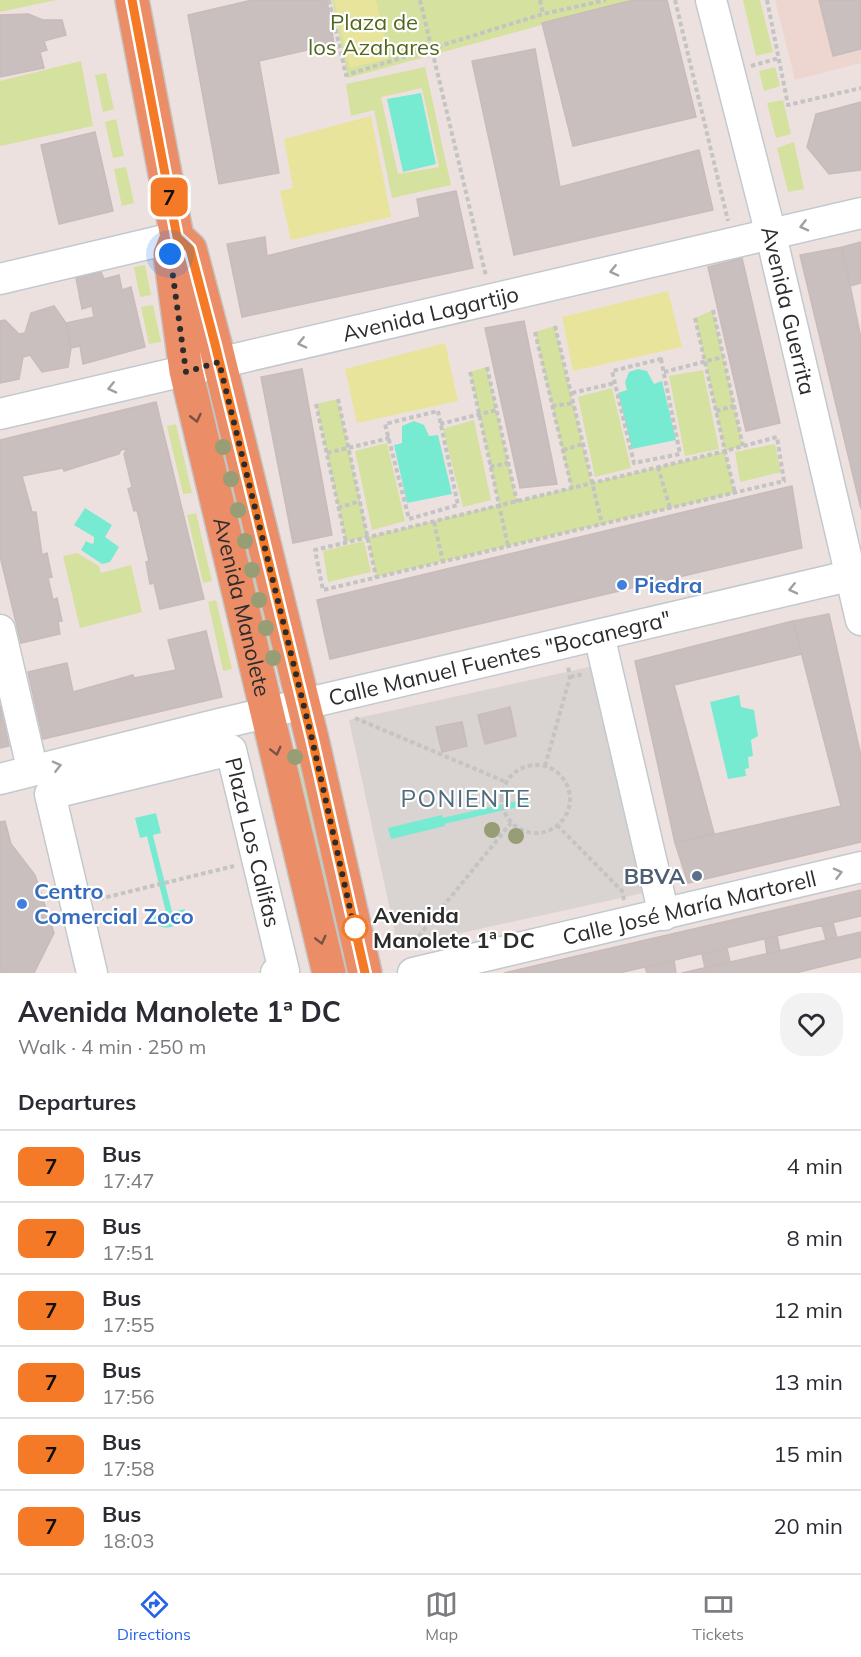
<!DOCTYPE html>
<meta charset="utf-8">
<style>
:root{--surface:#fff;--page:#f2f2f3;--text:#2b2b33;--muted:#7c7c81;--line:#e1e1e2;--accent:#2563eb}
body{margin:0;font-family:Mulish,sans-serif;background:var(--page);color:var(--text);height:100vh;display:flex;flex-direction:column;font-size:22px;white-space:nowrap}
*{box-sizing:border-box;margin:0}
p{font-size:20px;color:var(--muted)}
.icon{flex:none;width:33px;height:33px;fill:none;stroke:currentColor;stroke-width:2;stroke-linecap:round;stroke-linejoin:round}
.map{position:relative;height:973px;overflow:hidden}
.sheet{display:flex;flex-direction:column;background:var(--surface);flex:1}
.sheet>*{flex:none}
.badge{padding:0 12px;border-radius:9px;font-size:21px;line-height:39px}
.you{position:absolute;width:30px;height:30px;margin:-15px;border:4px solid #fff;border-radius:50%;background:#1a73e8;box-shadow:0 0 0 9px #1a73e833}
.map>.badge{position:absolute;translate:-50% -50%;box-shadow:0 0 0 3px #fff}
h2{padding:0 18px;font-size:22px;line-height:54px}
.round{display:grid;place-items:center;flex:none;width:63px;height:63px;border-radius:24px;background:var(--page)}
.headline{display:flex;align-items:center;justify-content:space-between;height:102px;padding:0 18px}
h1{font-size:28px;font-weight:700;line-height:45px}
ul{padding:0;list-style:none}
li{display:flex;align-items:center;gap:18px;height:72px;padding:0 18px;border-top:2px solid var(--line)}
li div{flex:1}
li b{display:block;font-size:22px}
li em{font-style:normal}
li .badge{min-width:66px;font-weight:700;text-align:center}
.menu{display:flex;justify-content:space-around;align-items:center;height:84px;border-top:2px solid var(--line);background:var(--surface);font-size:16px;color:var(--muted)}
.menu a{display:grid;justify-items:center;gap:3px}
.menu .on{color:var(--accent)}
.map>svg:first-child{display:block}
.education{fill:#eed6d0}
.green{fill:#d5e19e;fill-rule:evenodd}
.pitch{fill:#e8e49b}
.plaza{fill:#d9d3d2}
.water{fill:#77ead2}
.lines{fill:none;stroke-linecap:round;stroke-linejoin:round}
.stream{stroke:#77ead2;stroke-width:6}
.building{fill:#c9bfbe;stroke:#c9bbb9;stroke-width:1.5}
.minor-casing{stroke:#c1cace;stroke-width:33}
.major-casing{stroke:#c4c4c4;stroke-width:36}
.path{stroke:#c4c4c4;stroke-width:4;stroke-dasharray:4.5 3;stroke-linecap:butt}
.minor{stroke:#fff;stroke-width:30}
.major{stroke:#eb8d66;stroke-width:33}
.tree{fill:#979e75}
.oneway{stroke:#a0a0a0}
.oneway2{stroke:#785343}
.line-casing{stroke:#fff;stroke-width:14}
.line{stroke:#f47a27;stroke-width:9}
.walk{stroke:#2c2c2c;stroke-width:6;stroke-dasharray:0 10.8}
.shop-dot{fill:#3f7fe0;stroke:#fff;stroke-width:2}
.service-dot{fill:#5c6f8a;stroke:#fff;stroke-width:2}
.stop-dot{fill:#fff;stroke:#f47a27;stroke-width:3}
.labels{text-anchor:middle;dominant-baseline:central;stroke-width:4.5;stroke-linejoin:round;paint-order:stroke}
.park-label{font-size:22px;fill:#51681e;stroke:#fff}
.street-label{font-size:22px;fill:#2c2c2c;stroke:#fff}
.shop-label{font-size:22px;font-weight:bold;fill:#366cbe;stroke:#fff;text-anchor:start}
.service-label{font-size:22px;font-weight:bold;fill:#4e5e75;stroke:#fff;text-anchor:end}
.stop-label{font-size:22px;font-weight:bold;fill:#2c2c2c;stroke:#fff;text-anchor:start}
.neighbourhood-label{font-size:24px;letter-spacing:1.5px;fill:#4e6c7c;stroke:#fff}
</style>
<div class="map">
<svg width="861" height="973" viewBox="0 0 861 973">
<rect width="100%" height="100%" fill="#ede1df"/>
<path class="education" d="M775 0H861V63L795 80Z"/>
<path class="green" d="M0 0H56L0 12Z
M332 0H633L348 78Z
M743 0H760L773 52 756 56Z
M81 61 93 126 0 146V81Z
M425 67 451 185 392 198 374 110 351 116 346 84ZM422 88 439 167 398 174 381 97Z
M775 67 780 86 764 91 759 71Z
M106 73 114 109 103 112 95 75Z
M783 100 791 134 776 138 767 103Z
M116 119 124 156 113 158 105 122Z
M794 142 804 189 788 192 777 148Z
M126 167 134 203 122 206 114 169Z
M145 265 151 295 140 297 134 267Z
M153 305 161 342 149 344 141 307Z
M713 310 743 446 725 451 735 493 376 577 368 537 346 542 316 404 338 399 368 537 499 505 470 372 487 367 517 501 571 488 535 332 555 326 592 483 725 451 695 318Z
M703 370 719 449 685 456 669 376Z
M612 388 631 468 595 477 578 397Z
M219 407 279 663 266 666 206 410Z
M474 420 491 500 463 507 443 429Z
M176 424 192 493 183 494 167 426Z
M387 443 405 521 372 530 355 451Z
M775 444 781 472 740 482 735 452Z
M196 513 212 581 203 583 187 515Z
M364 541 371 572 328 582 323 551Z
M77 553 99 566 101 573 131 565 142 612 80 628 63 556Z
M216 600 232 669 223 671 208 602Z
M300 750 347 950 333 953 287 753Z"/>
<path class="pitch" d="M334 0H376L389 58 350 68Z
M371 116 391 217 291 240 280 191 293 188 284 139Z
M668 291 682 347 573 371 562 317Z
M445 343 458 401 357 423 345 369Z"/>
<path class="plaza" d="M598 665 648 892 398 947 349 720Z"/>
<path class="water" d="M421 93 436 164 403 172 387 99Z
M638 369 647 371 654 384 662 381 676 440 632 449 618 393 627 390 625 382 629 372Z
M414 421 424 425 429 436 438 435 452 494 407 503 394 445 402 443V426Z
M85 508 112 525 105 537 119 547 110 562 102 564 81 550 86 541 92 544 94 542V537L74 525Z
M739 695 741 707 754 710 758 736 751 740 753 756 748 757 749 768 745 769 746 776 728 779 710 702Z
M156 813 161 833 140 838 135 818Z
M442 815 445 826 391 839 388 828Z
M185 909 181 922C169 931 158 929 148 917Z"/>
<g class="lines">
<path class="stream" d="M443 821 526 802
M150 836 169 912"/>
</g>
<path class="building" d="M252 0H327L334 44 259 61 279 173 219 184 188 15Z
M633 0H667L696 117 573 146 542 23Z
M819 0H861V49L833 56Z
M28 14 43 20H62L66 35 44 41 47 50 40 52 44 68 0 77V15Z
M535 49 560 187 699 150 713 210 514 255 472 61Z
M861 102V170L829 174 807 147 816 114Z
M95 132 113 211 59 224 41 145Z
M456 191 473 268 242 317 227 244 265 237 267 256 420 217 417 199Z
M861 242V283L850 286 842 247Z
M842 247 861 338V509L800 255Z
M742 258 780 423 746 431 708 267Z
M101 272 104 279 119 275 122 290 131 287 145 347 83 364 80 346 71 348 66 323 94 317 92 306 82 309 76 278Z
M54 306 66 323 71 348 68 367 42 372 30 355 23 357 19 379 0 383V321L5 320 19 334 25 333 31 313Z
M524 321 557 484 520 488 485 328Z
M302 369 332 535 293 543 261 377Z
M156 402 204 599 160 609 154 583 150 584 146 562 149 561 137 510 134 511 128 489 132 487 124 454 127 449 121 450 119 454 64 471 63 468 22 476 32 512H36L42 555 47 553 52 577 48 578 53 600 57 598 62 621H58L60 634 21 643 0 556V440Z
M792 486 802 548 330 659 317 600Z
M829 614 861 756V842L688 883 675 843 841 806 793 621Z
M793 621 802 654 674 685 714 833 675 843 635 661Z
M206 631 222 697 43 739 28 672 67 663 73 692 133 675 134 678 171 671 176 670 168 640Z
M0 705 9 746 0 748Z
M510 707 516 736 485 744 478 715Z
M462 722 467 746 442 752 436 727Z
M5 821 11 844 35 875 54 933 34 973H0V822Z
M861 890V916L645 967 619 973H504Z
M833 923 837 938 826 940 822 925Z
M861 932V957L795 973H682Z
M777 936 780 951 767 954 765 939Z
M727 948 730 962 705 968 702 954Z
M674 960 676 973H647L645 967Z"/>
<g class="lines">
<defs>
<g id="minor">
<path id="s1" d="M711 0 771 235 861 620"/>
<path d="M0 279 177 237"/>
<path id="s2" d="M0 414 861 213"/>
<path d="M0 630 29 755"/>
<path d="M599 635 664 915"/>
<path id="s3" d="M0 779 219 724 861 573"/>
<path id="s4" d="M92 973 50 794 231 750 284 971 276 973"/>
<path id="s5" d="M413 973 861 867"/>
</g>
<g id="major">
<path id="s6" d="M132 0 177 237 170 254 186 371 329 973"/>
<path d="M177 237 190 249 215 344 312 739 365 973"/>
</g>
</defs>
<use href="#minor" class="minor-casing"/>
<use href="#major" class="major-casing"/>
<path class="path" d="M329 0 346 75 543 14 606 0
M420 0 486 276
M540 0 543 14
M675 0 728 221
M767 0 788 105 861 88
M751 66 779 58
M713 310 743 446
M695 318 725 451 315 550 323 590 784 481 777 437 725 451 735 493
M555 326 602 524
M535 332 572 489
M661 359 680 454 634 463 612 371Z
M487 367 517 502
M470 372 508 546
M664 372 723 357
M572 393 615 383
M338 399 376 577
M316 404 346 542
M552 406 574 403
M438 411 458 505 409 519 385 424Z
M716 411 734 406
M440 424 497 410
M563 450 583 444
M327 453 390 438
M490 467 508 463
M658 467 670 508
M338 508 360 501
M434 522 443 562
M570 677 584 674
M355 718 506 782
M502 799a34 34 0 1 1 68 0a34 34 0 1 1-68 0Z
M545 766 570 677 568 667
M557 825 622 891 624 900
M99 899 234 866
M409 948 511 823"/>
<use href="#minor" class="minor"/>
<use href="#major" class="major"/>
</g>
<g class="tree">
<circle cx="223" cy="447" r="8"/>
<circle cx="231" cy="479" r="8"/>
<circle cx="238" cy="510" r="8"/>
<circle cx="245" cy="541" r="8"/>
<circle cx="252" cy="570" r="8"/>
<circle cx="259" cy="600" r="8"/>
<circle cx="266" cy="628" r="8"/>
<circle cx="273" cy="658" r="8"/>
<circle cx="295" cy="757" r="8"/>
<circle cx="492" cy="830" r="8"/>
<circle cx="516" cy="836" r="8"/>
</g>
<defs><path id="oneway-chevron" d="M-2-3.5L2.5 0L-2 3.5" fill="none" stroke-width="1.6" stroke-linecap="round" stroke-linejoin="round" transform="scale(1.5)"/></defs>
<g class="oneway">
<use href="#oneway-chevron" transform="translate(804 226) rotate(166)"/>
<use href="#oneway-chevron" transform="translate(614 271) rotate(167)"/>
<use href="#oneway-chevron" transform="translate(302 343) rotate(167)"/>
<use href="#oneway-chevron" transform="translate(112 388) rotate(167)"/>
<use href="#oneway-chevron" transform="translate(793 589) rotate(167)"/>
<use href="#oneway-chevron" transform="translate(57 766) rotate(-14)"/>
<use href="#oneway-chevron" transform="translate(838 873) rotate(-14)"/>
</g>
<g class="oneway2">
<use href="#oneway-chevron" transform="translate(196 418) rotate(77)"/>
<use href="#oneway-chevron" transform="translate(276 751) rotate(76)"/>
<use href="#oneway-chevron" transform="translate(321 940) rotate(76)"/>
</g>
<g class="lines">
<defs>
<path id="line" d="M132 0 177 237 190 249 215 344 312 739 365 973"/>
</defs>
<use href="#line" class="line-casing"/>
<use href="#line" class="line"/>
<path class="walk" d="M170 254 186 372 219 362 312 739 355 931V928"/>
</g>
<g class="shop-dot">
<circle cx="622" cy="585" r="6"/>
<circle cx="22" cy="904" r="6"/>
</g>
<circle class="service-dot" cx="697" cy="876" r="6"/>
<circle class="stop-dot" cx="355" cy="928" r="12"/>
<g class="labels">
<g class="park-label">
<text x="374" y="22">Plaza de<tspan x="374" dy="25">los Azahares</tspan></text>
</g>
<g class="street-label">
<text stroke="none"><textPath href="#s1" startOffset="320">Avenida Guerrita</textPath></text>
<text stroke="none"><textPath href="#s2" startOffset="442">Avenida Lagartijo</textPath></text>
<text stroke="none"><textPath href="#s6" startOffset="620">Avenida Manolete</textPath></text>
<text stroke="none"><textPath href="#s3" startOffset="514">Calle Manuel Fuentes "Bocanegra"</textPath></text>
<text stroke="none"><textPath href="#s4" startOffset="465">Plaza Los Califas</textPath></text>
<text stroke="none"><textPath href="#s5" startOffset="284">Calle José María Martorell</textPath></text>
</g>
<g class="shop-label">
<text x="634" y="585">Piedra</text>
<text x="34" y="891">Centro<tspan x="34" dy="25">Comercial Zoco</tspan></text>
</g>
<g class="service-label">
<text x="685" y="876">BBVA</text>
</g>
<g class="stop-label">
<text x="373" y="915">Avenida<tspan x="373" dy="25">Manolete 1ª DC</tspan></text>
</g>
<g class="neighbourhood-label">
<text x="466" y="798">PONIENTE</text>
</g>
</g>
</svg>
<div class="you" style="left:170px;top:254px"></div>
<b class="badge" style="left:169px;top:197px;background:#f47a27;color:#111">7</b>
</div>
<section class="sheet">
<div class="headline"><div><h1>Avenida Manolete 1ª DC</h1><p>Walk · 4 min · 250 m</p></div><a class="round"><svg class="icon" aria-label="heart" viewBox="0 0 24 24"><path d="M12 20l-8-8c-3-5 5-10 8-4 3-6 11-1 8 4z"/></svg></a></div>
<h2>Departures</h2>
<ul>
<li><span class="badge" style="background:#f47a27;color:#111">7</span><div><b>Bus</b><p>17:47</p></div><em>4 min</em></li>
<li><span class="badge" style="background:#f47a27;color:#111">7</span><div><b>Bus</b><p>17:51</p></div><em>8 min</em></li>
<li><span class="badge" style="background:#f47a27;color:#111">7</span><div><b>Bus</b><p>17:55</p></div><em>12 min</em></li>
<li><span class="badge" style="background:#f47a27;color:#111">7</span><div><b>Bus</b><p>17:56</p></div><em>13 min</em></li>
<li><span class="badge" style="background:#f47a27;color:#111">7</span><div><b>Bus</b><p>17:58</p></div><em>15 min</em></li>
<li><span class="badge" style="background:#f47a27;color:#111">7</span><div><b>Bus</b><p>18:03</p></div><em>20 min</em></li>
</ul>
</section>
<nav class="menu">
<a class="on"><svg class="icon" aria-label="directions" viewBox="0 0 24 24"><path d="M12 3l9 9-9 9-9-9zM9 14v-3h6M13 9l2 2-2 2"/></svg>Directions</a>
<a><svg class="icon" aria-label="map" viewBox="0 0 24 24"><path d="M3 6l6-2 6 2 6-2v14l-6 2-6-2-6 2zM9 4v14M15 6v14"/></svg>Map</a>
<a><svg class="icon" aria-label="tickets" viewBox="0 0 24 24"><path d="M3 7h18v10H3zM15 7v10"/></svg>Tickets</a>
</nav>
